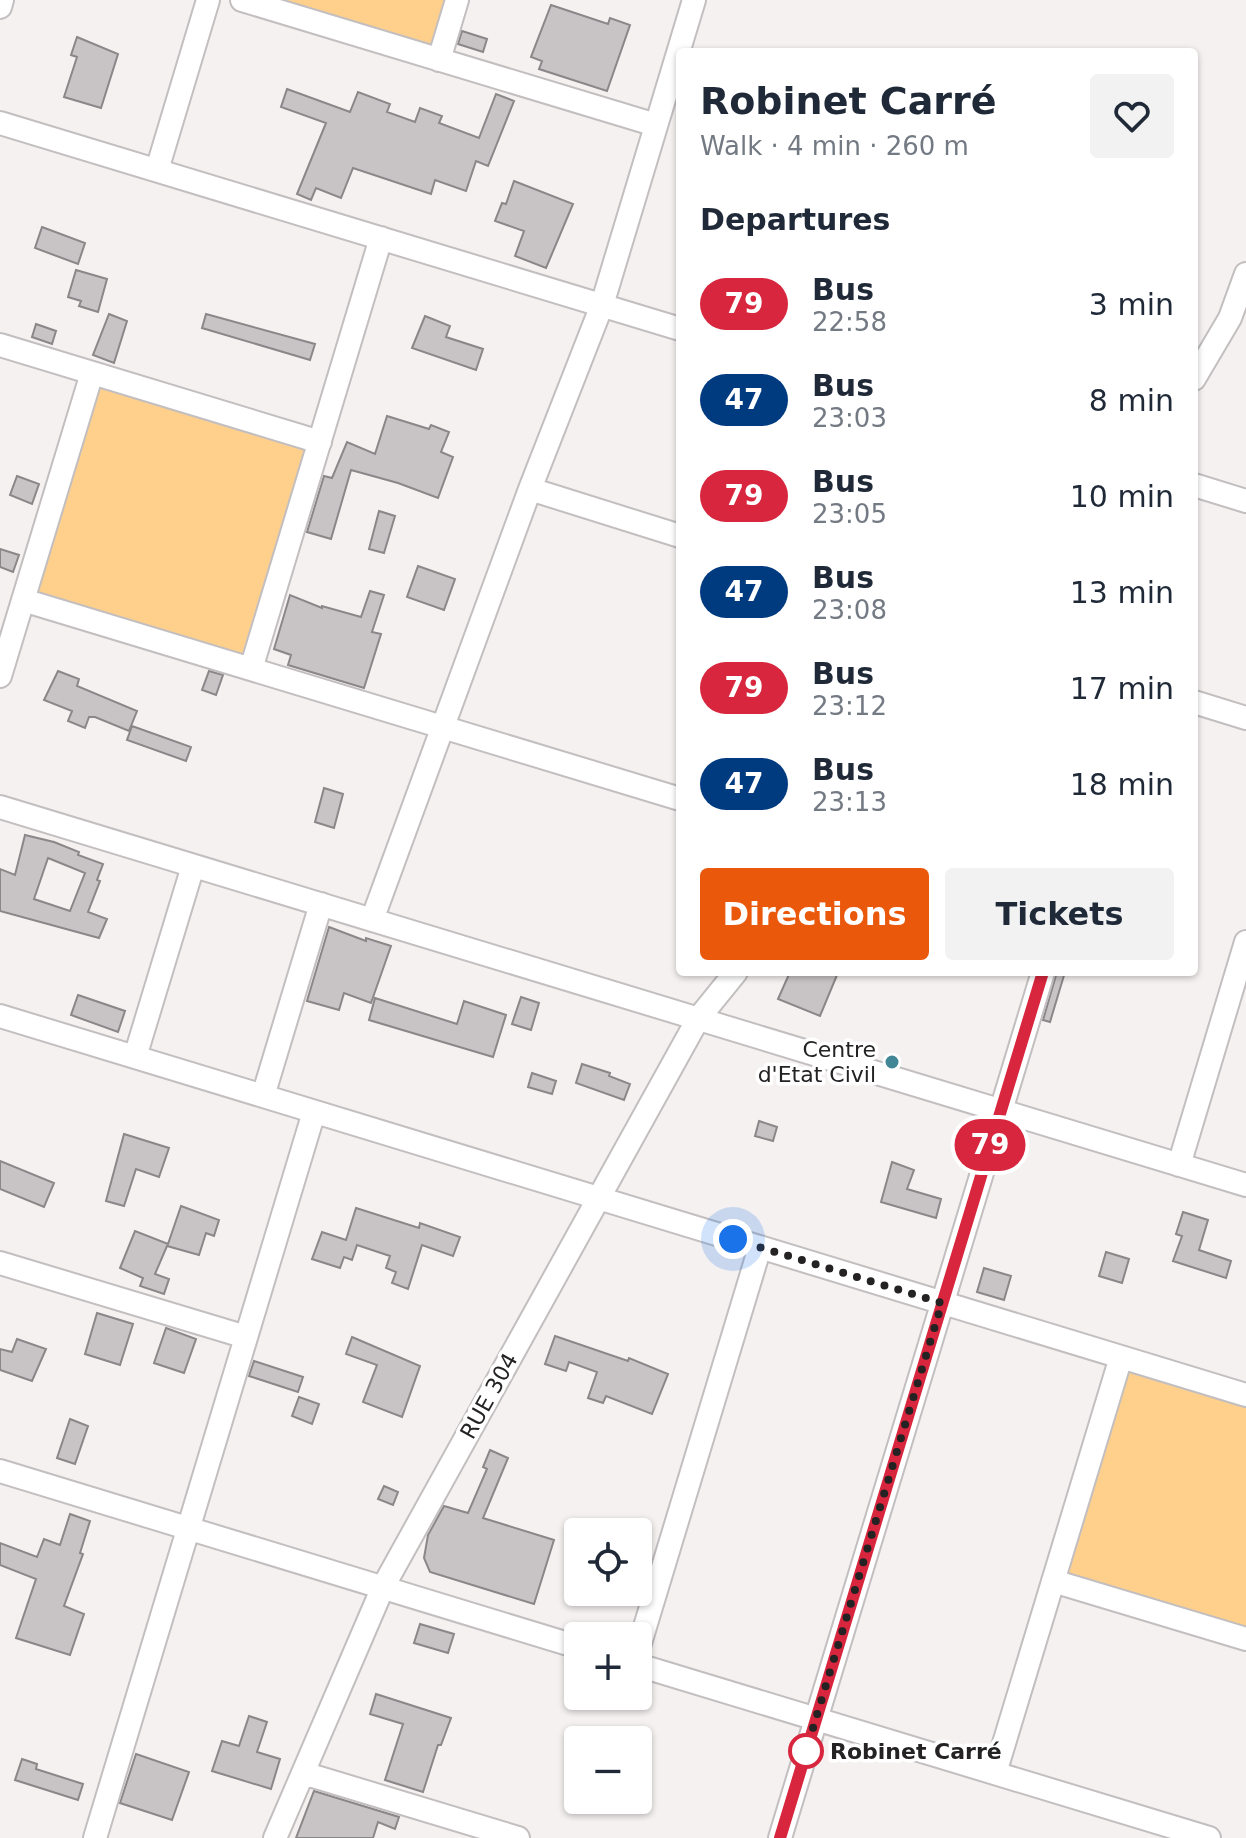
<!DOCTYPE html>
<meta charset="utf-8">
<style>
:root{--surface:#fff;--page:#f2f2f3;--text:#1f2937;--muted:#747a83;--accent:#ea580c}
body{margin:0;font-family:"DejaVu Sans",sans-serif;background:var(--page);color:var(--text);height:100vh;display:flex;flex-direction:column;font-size:30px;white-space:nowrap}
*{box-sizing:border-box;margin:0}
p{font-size:26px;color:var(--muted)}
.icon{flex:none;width:44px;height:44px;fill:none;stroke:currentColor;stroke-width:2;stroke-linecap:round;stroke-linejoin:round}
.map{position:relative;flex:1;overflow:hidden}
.drawer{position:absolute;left:676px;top:48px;width:522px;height:928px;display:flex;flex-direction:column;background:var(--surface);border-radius:8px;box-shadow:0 2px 6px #0004}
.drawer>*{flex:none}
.badge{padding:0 16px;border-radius:26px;font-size:28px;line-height:52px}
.buttons{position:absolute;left:564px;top:1518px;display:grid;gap:16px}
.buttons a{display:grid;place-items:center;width:88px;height:88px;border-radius:8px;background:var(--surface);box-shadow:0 2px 6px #0004;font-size:40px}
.you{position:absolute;width:40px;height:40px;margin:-20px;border:6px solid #fff;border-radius:50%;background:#1a73e8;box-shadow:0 0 0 12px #1a73e833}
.map>.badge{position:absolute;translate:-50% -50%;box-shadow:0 0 0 4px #fff}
h2{padding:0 24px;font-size:30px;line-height:72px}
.round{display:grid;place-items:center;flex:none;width:84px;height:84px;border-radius:8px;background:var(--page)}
.head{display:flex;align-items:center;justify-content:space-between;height:136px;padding:0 24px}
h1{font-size:38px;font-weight:700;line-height:60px}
.primary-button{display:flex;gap:16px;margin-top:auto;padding:16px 24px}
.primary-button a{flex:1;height:92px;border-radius:8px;background:var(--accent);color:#fff;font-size:32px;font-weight:700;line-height:92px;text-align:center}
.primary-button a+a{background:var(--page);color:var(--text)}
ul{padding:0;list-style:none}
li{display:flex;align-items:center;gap:24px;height:96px;padding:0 24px}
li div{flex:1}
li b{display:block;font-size:30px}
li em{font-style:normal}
li .badge{min-width:88px;font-weight:700;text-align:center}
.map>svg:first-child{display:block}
.green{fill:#ffd08b}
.building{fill:#c8c4c6;stroke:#8a8789;stroke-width:2;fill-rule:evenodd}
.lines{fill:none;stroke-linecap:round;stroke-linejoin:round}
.minor-casing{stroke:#c3bebf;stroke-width:26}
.minor{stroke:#fff;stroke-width:22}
.line-casing{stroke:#fff;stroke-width:18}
.line{stroke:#d7263d;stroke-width:12}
.walk{stroke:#242223;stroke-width:8;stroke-dasharray:0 14.4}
.poi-dot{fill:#438696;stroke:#fff;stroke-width:3}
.stop-dot{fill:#fff;stroke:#d7263d;stroke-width:4}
.labels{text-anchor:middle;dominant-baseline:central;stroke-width:7;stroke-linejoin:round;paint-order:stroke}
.poi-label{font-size:22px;fill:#242223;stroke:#fff;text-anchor:end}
.street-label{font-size:22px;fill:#242223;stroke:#fff}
.stop-label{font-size:22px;font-weight:bold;fill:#242223;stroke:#fff;text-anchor:start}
</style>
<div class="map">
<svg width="1246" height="1838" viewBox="0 0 1246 1838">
<rect width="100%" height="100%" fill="#f6f1f1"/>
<path class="green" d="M273 0H447L432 49Z
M98 383 306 448 240 661 32 596Z
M1130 1363 1246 1399V1633L1064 1576Z"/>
<path class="building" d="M551 5 608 24 610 18 630 25 607 91 539 69 542 61 531 57Z
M462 31 487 39 483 52 458 44Z
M77 37 118 54 101 108 64 97 77 57 71 55Z
M287 89 350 112 358 92 390 104 387 112 415 122 420 108 442 116 439 123 479 138 496 94 514 101 488 166 476 161 466 191 435 180 431 194 353 168 341 198 316 188 311 200 297 194 326 123 281 107Z
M514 181 573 204 546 268 515 256 524 231 495 221 502 203 506 204Z
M42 227 85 243 78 264 35 248Z
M76 270 107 279 98 312 79 306 81 301 68 297Z
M109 314 127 321 114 363 93 355Z
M206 314 315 344 310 360 202 328Z
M425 316 450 326 446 337 483 349 476 370 412 348Z
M36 324 56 331 52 344 32 337Z
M387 416 429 429 431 425 449 432 441 452 453 457 438 498 398 483 351 470 331 539 307 532 324 476 332 478 347 442 375 454Z
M17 476 39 484 32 504 10 495Z
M379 511 395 516 384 553 369 549Z
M0 549 19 555 13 572 0 567Z
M418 566 455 579 444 610 407 597Z
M370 591 384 595 372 632 381 634 364 688 288 665 291 655 274 649 290 595 322 608V606L361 617Z
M58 671 79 679 77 686 137 711 129 731 95 717H89L85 728 68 721 72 711 44 700Z
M209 671 223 675 216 695 202 690Z
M132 726 191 747 186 761 127 740Z
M324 788 343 794 334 828 315 822Z
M25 835 54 842 79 852 78 855 103 864 97 880 100 881 88 912 107 919 99 938 0 911V869L15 875ZM48 858 85 873 70 911 34 899Z
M329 927 366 941V938L391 946 371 1003 344 993 339 1010 307 1001Z
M790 972H829L837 975 820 1016 778 999Z
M1057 972H1065L1050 1022 1043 1020Z
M78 995 125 1011 118 1032 71 1015Z
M521 997 539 1003 531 1030 512 1024Z
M375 998 457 1024 464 1001 506 1015 493 1057 369 1020Z
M582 1064 610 1073 609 1076 630 1084 624 1100 576 1083Z
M532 1073 556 1081 552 1094 528 1087Z
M759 1121 777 1127 773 1141 755 1136Z
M124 1134 169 1148 159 1177 136 1169 124 1206 106 1201Z
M0 1161 54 1183 44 1207 0 1189Z
M892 1162 914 1170 907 1189 941 1199 936 1218 881 1202Z
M181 1206 219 1220 214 1236 206 1233 199 1255 167 1246 155 1274 169 1279 164 1294 140 1286 143 1278 120 1268 135 1231 168 1244Z
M356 1208 419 1228 420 1223 460 1237 453 1256 422 1245 408 1289 392 1283 396 1272 386 1268 390 1256 357 1245 352 1260 344 1257 340 1268 312 1259 322 1232 346 1240Z
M1183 1212 1208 1220 1199 1250 1231 1261 1226 1278 1173 1261 1182 1236 1176 1234Z
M1106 1252 1129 1259 1122 1283 1099 1276Z
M984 1268 1011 1276 1004 1300 977 1292Z
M97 1313 133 1324 120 1365 85 1354Z
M166 1328 196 1339 184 1373 154 1363Z
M555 1336 628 1361 629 1358 668 1374 652 1414 606 1396 603 1403 588 1398 597 1372 569 1362 566 1371 545 1364Z
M352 1337 420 1366 402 1417 363 1402 377 1365 346 1354Z
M17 1339 46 1349 32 1381 0 1370V1349L12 1352Z
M254 1361 303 1377 298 1392 249 1376Z
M299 1397 319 1404 312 1424 292 1416Z
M70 1419 88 1426 75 1464 57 1458Z
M490 1450 508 1458 483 1518 554 1540 534 1604 430 1572 424 1558 428 1535 444 1506 468 1513 487 1469 483 1467Z
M384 1486 398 1492 393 1505 378 1499Z
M70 1514 90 1521 80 1553 83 1554 64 1606 84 1614 70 1655 16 1638 36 1579 0 1565V1543L37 1557 44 1539 60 1545Z
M420 1624 454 1634 448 1653 414 1643Z
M376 1694 451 1718 441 1745H438L423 1792 385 1780 403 1724 370 1714Z
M249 1716 267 1722 257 1752 280 1759 271 1789 212 1771 222 1741 239 1746Z
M136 1754 189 1772 172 1820 120 1803Z
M22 1759 37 1764 36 1769 83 1784 78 1800 15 1780Z
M314 1791 399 1817 395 1829 378 1822 373 1838H296Z"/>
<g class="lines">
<defs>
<path id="minor" d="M242 0 656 125
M0 7 2 0
M439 60 457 0
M0 123 680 329
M157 170 208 0
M0 345 320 442
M1194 379 1230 318 1246 274
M1194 485 1246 501
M530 489 680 536
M23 600 680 799
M251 669 381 238
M0 676 92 373
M1194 702 1246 718
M0 807 1246 1185
M372 920 530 489 602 305 694 0
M0 1016 1246 1395
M135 1057 193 866
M263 1096 321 904
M1179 1165 1246 942
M0 1263 246 1337
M0 1471 578 1647
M1053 1581 1246 1639
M638 1650 760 1247
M638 1665 1209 1838
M303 1773 518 1838
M995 1773 1121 1357
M95 1838 314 1112
M275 1838 383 1587 698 1019 736 972
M780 1838 1043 972"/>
</defs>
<use href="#minor" class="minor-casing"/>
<use href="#minor" class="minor"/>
</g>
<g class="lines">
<defs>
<path id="line" d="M780 1838 1043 972"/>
</defs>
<use href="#line" class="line-casing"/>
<use href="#line" class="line"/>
<path class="walk" d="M733 1239 942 1303 806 1751"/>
</g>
<circle class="poi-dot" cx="892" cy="1062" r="8"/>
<circle class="stop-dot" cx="806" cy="1751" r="16"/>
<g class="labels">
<g class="poi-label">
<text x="876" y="1049">Centre<tspan x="876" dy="25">d'Etat Civil</tspan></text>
</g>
<g class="street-label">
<text transform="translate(489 1396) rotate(-61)">RUE 304</text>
</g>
<g class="stop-label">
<text x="830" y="1751">Robinet Carré</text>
</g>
</g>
</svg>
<div class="buttons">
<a><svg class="icon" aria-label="locate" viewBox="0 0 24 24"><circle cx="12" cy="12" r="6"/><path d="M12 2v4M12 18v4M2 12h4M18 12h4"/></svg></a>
<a>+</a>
<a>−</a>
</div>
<div class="you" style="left:733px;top:1239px"></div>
<b class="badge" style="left:990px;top:1145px;background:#d7263d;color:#fff">79</b>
<section class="drawer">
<div class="head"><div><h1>Robinet Carré</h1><p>Walk · 4 min · 260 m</p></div><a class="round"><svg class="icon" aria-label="heart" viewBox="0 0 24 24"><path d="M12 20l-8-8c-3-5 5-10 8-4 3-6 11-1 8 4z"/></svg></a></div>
<h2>Departures</h2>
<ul>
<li><span class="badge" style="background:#d7263d;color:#fff">79</span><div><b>Bus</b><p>22:58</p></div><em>3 min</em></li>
<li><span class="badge" style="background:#003b80;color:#fff">47</span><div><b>Bus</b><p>23:03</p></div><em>8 min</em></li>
<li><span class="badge" style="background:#d7263d;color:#fff">79</span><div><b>Bus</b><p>23:05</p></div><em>10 min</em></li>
<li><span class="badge" style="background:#003b80;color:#fff">47</span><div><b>Bus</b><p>23:08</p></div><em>13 min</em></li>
<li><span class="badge" style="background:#d7263d;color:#fff">79</span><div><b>Bus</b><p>23:12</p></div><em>17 min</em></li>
<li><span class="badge" style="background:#003b80;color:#fff">47</span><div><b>Bus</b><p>23:13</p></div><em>18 min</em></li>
</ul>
<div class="primary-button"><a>Directions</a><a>Tickets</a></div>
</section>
</div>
